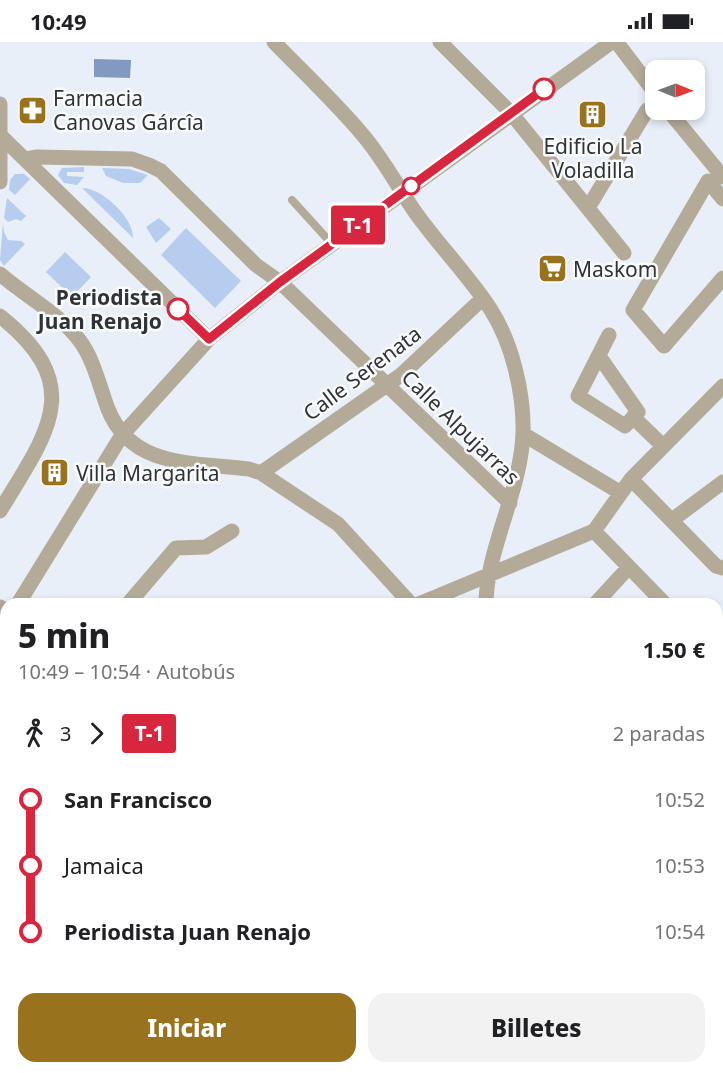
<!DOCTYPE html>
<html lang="es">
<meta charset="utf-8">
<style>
:root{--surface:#fff;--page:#f2f2f2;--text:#202124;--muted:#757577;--accent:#98721d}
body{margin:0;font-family:"Noto Sans",sans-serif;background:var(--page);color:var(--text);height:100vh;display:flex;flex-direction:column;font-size:22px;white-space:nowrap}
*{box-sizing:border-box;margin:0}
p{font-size:20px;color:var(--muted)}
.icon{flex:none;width:33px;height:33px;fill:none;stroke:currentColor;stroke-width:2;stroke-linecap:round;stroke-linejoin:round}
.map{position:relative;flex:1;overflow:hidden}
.sheet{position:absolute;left:0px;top:556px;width:723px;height:476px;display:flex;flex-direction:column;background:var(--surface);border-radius:18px 18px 0 0;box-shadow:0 3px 9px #0003}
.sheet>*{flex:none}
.badge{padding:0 12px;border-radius:4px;font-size:21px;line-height:39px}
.needle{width:39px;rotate:91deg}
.buttons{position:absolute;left:645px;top:18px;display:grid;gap:12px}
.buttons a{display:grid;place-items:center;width:60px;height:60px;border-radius:12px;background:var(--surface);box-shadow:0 3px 9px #0003;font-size:30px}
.map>.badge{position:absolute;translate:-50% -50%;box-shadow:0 0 0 3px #fff}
.legs{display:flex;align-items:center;gap:9px;height:66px;padding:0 18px;font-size:20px}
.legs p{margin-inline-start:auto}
.headline{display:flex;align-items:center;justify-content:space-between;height:102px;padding:0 18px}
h1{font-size:33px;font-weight:800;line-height:45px}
.action{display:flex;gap:12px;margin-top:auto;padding:12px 18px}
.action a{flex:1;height:69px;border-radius:18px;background:var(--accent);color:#fff;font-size:24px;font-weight:800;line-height:69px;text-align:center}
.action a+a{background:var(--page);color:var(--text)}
ul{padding:0 18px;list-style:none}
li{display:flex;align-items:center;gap:21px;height:66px;font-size:22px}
li i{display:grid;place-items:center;width:9px;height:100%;margin:0 8px;background:currentColor}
li i::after{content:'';width:15px;height:15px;margin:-8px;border:4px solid;border-radius:50%;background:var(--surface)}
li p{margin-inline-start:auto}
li:first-child i{background:linear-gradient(#0000 50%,currentColor 0)}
li:last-child i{background:linear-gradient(currentColor 50%,#0000 0)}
.status{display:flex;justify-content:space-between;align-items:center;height:42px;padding:0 30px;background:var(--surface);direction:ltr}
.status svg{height:16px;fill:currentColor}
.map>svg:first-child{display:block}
.green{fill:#b6cdef}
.water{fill:#829abf}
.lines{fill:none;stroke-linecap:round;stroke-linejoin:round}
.lane{stroke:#b4aa98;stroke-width:8}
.street{stroke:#b4aa98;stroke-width:15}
.rail-casing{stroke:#474a4e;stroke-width:6}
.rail{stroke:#fafbfd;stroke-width:4;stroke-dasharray:11;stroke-linecap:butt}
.line-1-casing{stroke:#fff;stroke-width:14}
.line-1{stroke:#d7263d;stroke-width:9}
.stop-1-dot{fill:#fff;stroke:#d7263d;stroke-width:3}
.labels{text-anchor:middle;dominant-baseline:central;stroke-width:5;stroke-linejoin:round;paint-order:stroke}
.poi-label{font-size:21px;fill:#303336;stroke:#fafbfd;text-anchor:start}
.stop-label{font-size:21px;font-weight:bold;fill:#303336;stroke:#fafbfd;text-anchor:end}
.street-label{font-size:21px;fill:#303336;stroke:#fafbfd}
</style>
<div class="status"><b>10:49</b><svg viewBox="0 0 49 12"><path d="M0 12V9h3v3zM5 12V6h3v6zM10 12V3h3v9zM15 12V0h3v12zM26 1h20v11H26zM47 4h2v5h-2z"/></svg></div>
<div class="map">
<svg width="723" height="1031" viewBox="0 0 723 1031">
<rect width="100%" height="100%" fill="#e8eff8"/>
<path class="green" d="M84 125V130H67V134L84 135 77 143 64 141 58 133 62 126Z
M102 126 129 127 148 133 140 141H123L106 134Z
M15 132H24L30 137 15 153 9 148 10 138Z
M82 146C102 146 134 176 133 196Z
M7 156 26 174 21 179 16 177 8 180 4 176Z
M159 176 171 187 156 201 146 185Z
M3 181 4 190 8 198 21 199 25 202 4 224 0 218Z
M186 186 241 239 215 266 161 213Z
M65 210 91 235 72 255 46 230Z"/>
<path class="water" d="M94 17 131 18 130 36 94 35Z"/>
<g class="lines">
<path class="lane" d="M292 158 332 202
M668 1026V1031"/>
<path class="street" d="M274 0C303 30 335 60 362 92 382 115 396 142 413 167 437 202 468 232 491 268 512 301 524 351 523 390 522 446 486 509 486 562
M440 0 511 71 624 211
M618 2 656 52
M0 62V140
M668 68 723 135
M0 93 209 297
M26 117 37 115 132 117 149 123 161 129 256 223 280 240 510 461
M723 157 708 139 633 268 664 304 723 236
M588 166 647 68
M0 232C25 254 60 272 80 299 94 318 100 346 108 367 132 427 194 420 249 427L261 431 338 482 411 562
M0 274C88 344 47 391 0 469
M599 314 638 370 625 384 578 354 609 293
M633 375 662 403
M523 392 621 451
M261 431 401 333 482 257
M631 437 716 524 723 526
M672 478 723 440
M594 489 665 562
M18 562 122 393 209 297 280 240 609 2
M128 562 176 506 206 505 232 489
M419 562 594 489 631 437 723 344
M595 562 629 525
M0 565 6 569
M717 602 723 599
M717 617 723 623
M0 679 6 681
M717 773 723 778
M717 815 723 823
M312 1026 315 1031
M683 1026V1031
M525 1031 527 1026"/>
<defs>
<path id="rail" d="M0 863 6 871
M153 1026 159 1031"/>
</defs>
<use href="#rail" class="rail-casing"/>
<use href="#rail" class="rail"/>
</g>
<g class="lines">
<defs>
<path id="line-1" d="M178 267 209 297 280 240 544 47"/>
</defs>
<use href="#line-1" class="line-1-casing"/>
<use href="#line-1" class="line-1"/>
</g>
<defs>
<symbol id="pharmacy-square" viewBox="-11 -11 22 22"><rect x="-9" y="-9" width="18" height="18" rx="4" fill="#98721d" stroke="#fafbfd"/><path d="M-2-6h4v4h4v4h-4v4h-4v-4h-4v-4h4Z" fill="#fff"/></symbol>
<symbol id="building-square" viewBox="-11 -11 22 22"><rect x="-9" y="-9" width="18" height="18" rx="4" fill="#98721d" stroke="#fafbfd"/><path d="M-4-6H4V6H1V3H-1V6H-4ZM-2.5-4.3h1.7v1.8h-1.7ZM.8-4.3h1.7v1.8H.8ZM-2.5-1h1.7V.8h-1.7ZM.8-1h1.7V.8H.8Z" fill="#fff"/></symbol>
<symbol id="supermarket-square" viewBox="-11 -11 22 22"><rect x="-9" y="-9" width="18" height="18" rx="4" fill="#98721d" stroke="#fafbfd"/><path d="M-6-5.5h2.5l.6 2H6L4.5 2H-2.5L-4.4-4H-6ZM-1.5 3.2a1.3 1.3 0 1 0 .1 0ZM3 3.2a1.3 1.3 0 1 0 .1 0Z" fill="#fff"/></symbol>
</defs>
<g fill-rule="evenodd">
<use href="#pharmacy-square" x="16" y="52" width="33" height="33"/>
<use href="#building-square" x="576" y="56" width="33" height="33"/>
<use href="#supermarket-square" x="536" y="210" width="33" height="33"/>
<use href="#building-square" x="38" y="414" width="33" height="33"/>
</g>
<g class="stop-1-dot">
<circle cx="544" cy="47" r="10"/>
<circle cx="411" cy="144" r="8"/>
<circle cx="178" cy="267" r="10"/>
</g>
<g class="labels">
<g class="poi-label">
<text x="53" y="56">Farmacia<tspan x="53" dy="24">Canovas Gárcîa</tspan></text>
<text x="593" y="104" text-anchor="middle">Edificio La<tspan x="593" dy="24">Voladilla</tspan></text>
<text x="573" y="227">Maskom</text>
<text x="76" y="431">Villa Margarita</text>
</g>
<g class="stop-label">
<text x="162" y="255">Periodista<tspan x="162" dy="24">Juan Renajo</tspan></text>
</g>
<g class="street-label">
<text transform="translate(362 331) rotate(-37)">Calle Serenata</text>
<text transform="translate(461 385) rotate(44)">Calle Alpujarras</text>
</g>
</g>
</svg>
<div class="buttons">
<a><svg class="needle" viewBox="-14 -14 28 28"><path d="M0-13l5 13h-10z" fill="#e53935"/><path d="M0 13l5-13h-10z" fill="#757577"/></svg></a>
</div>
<b class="badge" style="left:358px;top:183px;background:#d7263d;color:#fff">T-1</b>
<section class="sheet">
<div class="headline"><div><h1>5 min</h1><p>10:49 – 10:54 · Autobús</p></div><b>1.50 €</b></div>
<div class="legs"><svg class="icon" aria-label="walk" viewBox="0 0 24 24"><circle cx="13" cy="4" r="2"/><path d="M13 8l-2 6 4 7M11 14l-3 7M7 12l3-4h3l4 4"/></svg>3<svg class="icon" aria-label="forward" viewBox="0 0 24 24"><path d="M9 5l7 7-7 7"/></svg><b class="badge" style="background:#d7263d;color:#fff">T-1</b><p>2 paradas</p></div>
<ul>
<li><i style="color:#d7263d"></i><b>San Francisco</b><p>10:52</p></li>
<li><i style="color:#d7263d"></i><span>Jamaica</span><p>10:53</p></li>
<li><i style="color:#d7263d"></i><b>Periodista Juan Renajo</b><p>10:54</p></li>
</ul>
<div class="action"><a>Iniciar</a><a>Billetes</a></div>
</section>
</div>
